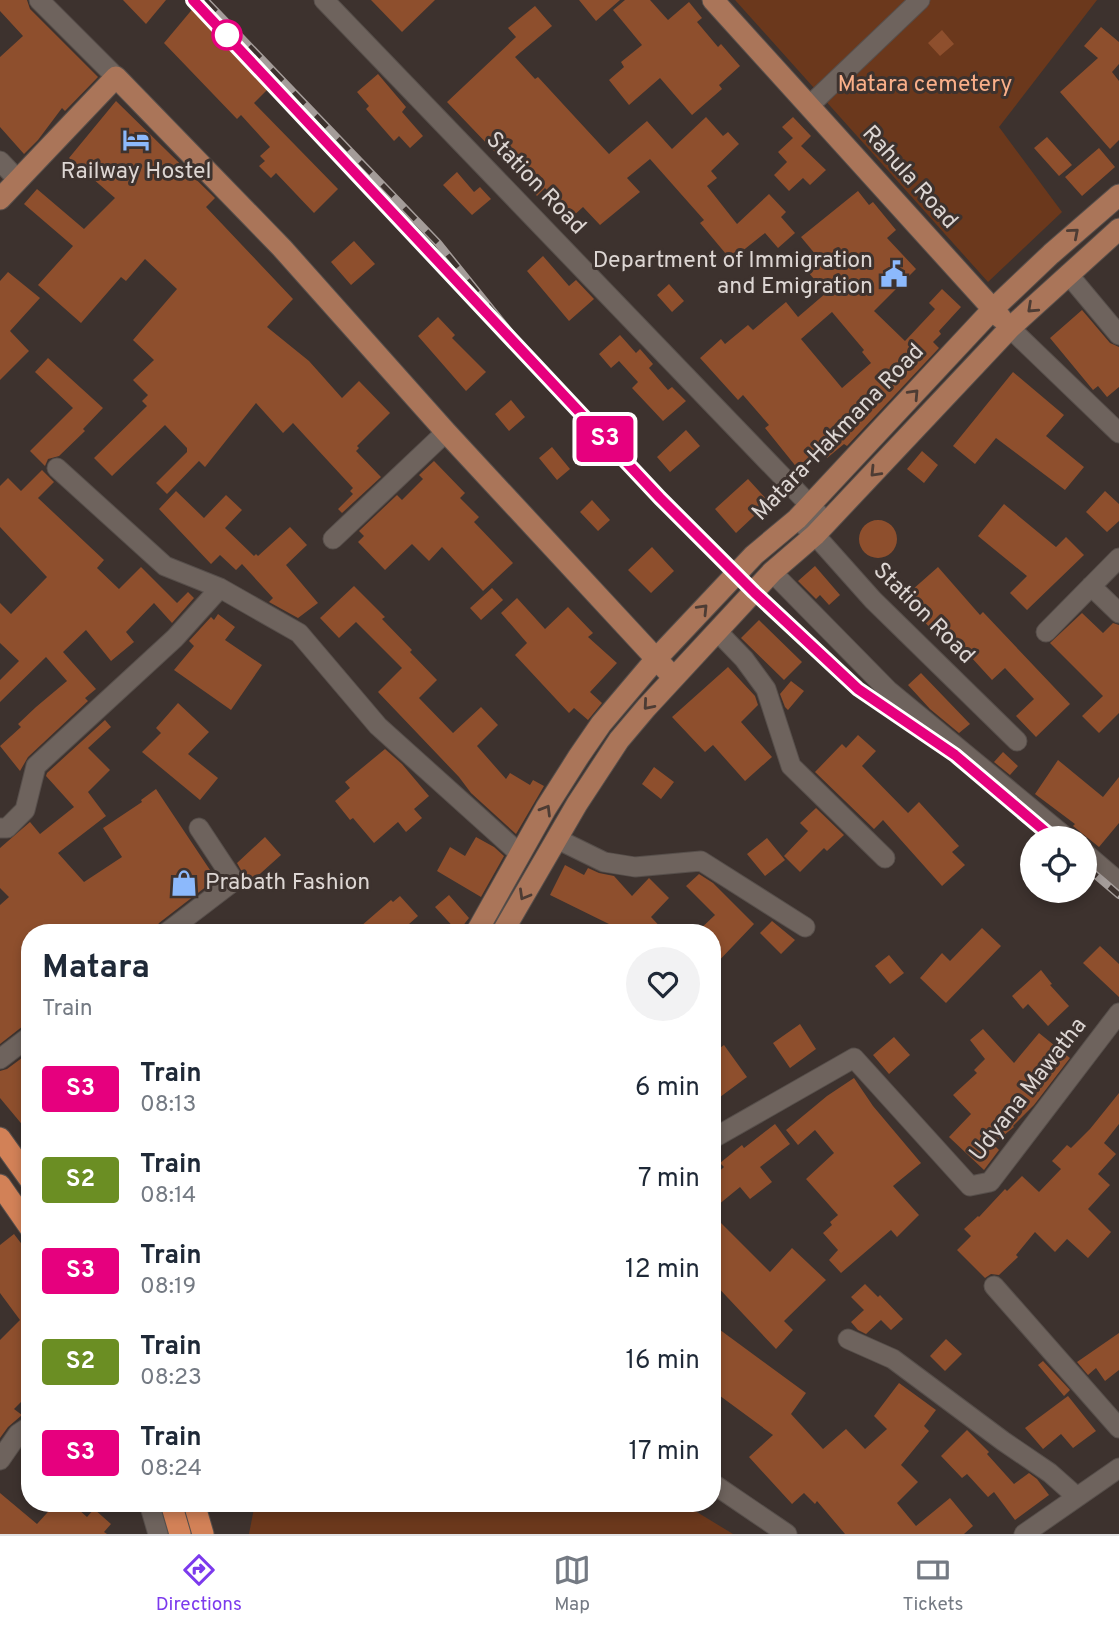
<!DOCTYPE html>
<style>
:root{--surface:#fff;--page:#f2f2f3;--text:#1f2937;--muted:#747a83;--line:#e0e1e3;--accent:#7c3aed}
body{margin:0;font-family:Overpass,sans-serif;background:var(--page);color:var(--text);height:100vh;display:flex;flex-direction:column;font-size:26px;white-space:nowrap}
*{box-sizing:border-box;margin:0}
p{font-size:23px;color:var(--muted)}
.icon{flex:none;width:38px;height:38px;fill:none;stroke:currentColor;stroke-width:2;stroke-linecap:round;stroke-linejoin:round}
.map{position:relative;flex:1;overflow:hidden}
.details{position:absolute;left:21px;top:924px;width:700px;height:588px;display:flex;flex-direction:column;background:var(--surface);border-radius:28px;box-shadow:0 4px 10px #0003}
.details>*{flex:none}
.badge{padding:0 14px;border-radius:5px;font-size:24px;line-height:46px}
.controls{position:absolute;left:1020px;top:826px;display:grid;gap:14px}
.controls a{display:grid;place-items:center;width:77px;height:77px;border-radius:50%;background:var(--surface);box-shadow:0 4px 10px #0003;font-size:35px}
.map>.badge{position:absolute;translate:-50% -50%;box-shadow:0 0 0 4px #fff}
.round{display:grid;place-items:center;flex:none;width:74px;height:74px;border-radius:37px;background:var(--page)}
.head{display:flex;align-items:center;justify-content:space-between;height:119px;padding:0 21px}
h1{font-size:33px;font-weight:700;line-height:52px}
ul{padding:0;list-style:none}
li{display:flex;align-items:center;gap:21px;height:91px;padding:0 21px}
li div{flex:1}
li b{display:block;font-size:26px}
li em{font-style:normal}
li .badge{min-width:77px;font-weight:700;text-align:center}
.tabs{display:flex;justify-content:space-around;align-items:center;height:98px;border-top:2px solid var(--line);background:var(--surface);font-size:19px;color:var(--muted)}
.tabs a{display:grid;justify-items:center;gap:4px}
.tabs .current{color:var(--accent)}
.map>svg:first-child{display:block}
.green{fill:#6b381c}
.building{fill:#8e4f2d;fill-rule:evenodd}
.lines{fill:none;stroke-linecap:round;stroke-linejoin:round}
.minor-casing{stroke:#574f4b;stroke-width:21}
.major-casing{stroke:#574f4b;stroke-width:23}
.highway-casing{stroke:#574f4b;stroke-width:23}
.minor{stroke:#6e635d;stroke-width:19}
.major{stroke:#aa7559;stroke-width:21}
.highway{stroke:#d28157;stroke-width:21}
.rail-casing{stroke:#a49c99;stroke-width:8}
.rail{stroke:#3d322e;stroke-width:5;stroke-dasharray:16;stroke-linecap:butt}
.oneway{stroke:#4d3c34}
.line-casing{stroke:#fff;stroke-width:16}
.line{stroke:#e6007e;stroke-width:10}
.stop-dot{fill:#fff;stroke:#e6007e;stroke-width:3.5}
.labels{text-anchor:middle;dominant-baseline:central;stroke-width:6;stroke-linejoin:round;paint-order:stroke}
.park-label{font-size:23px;fill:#faaf89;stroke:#3d322e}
.poi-label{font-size:23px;fill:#ddd6d3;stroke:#3d322e}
.street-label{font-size:23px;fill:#ddd6d3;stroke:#3d322e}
</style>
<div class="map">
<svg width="1119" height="1534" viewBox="0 0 1119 1534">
<rect width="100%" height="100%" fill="#3d322e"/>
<path class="green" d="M735 0H1097L999 127 1062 212 988 282Z
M255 1503H682L733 1534H249Z"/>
<path class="building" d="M0 0H27L30 9 98 77 65 111 62 108 38 140 24 154 0 127V57L23 36 0 11Z
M123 0H166L146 24Z
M371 0H435L402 32Z
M579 0H620L596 21Z
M625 0H650L668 20 689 2 702 18 697 22 718 47 721 44 740 66 719 85 722 89 692 115 660 78 629 105 609 80 624 67 621 62 642 45 613 10Z
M195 6 271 86 254 103 338 189 314 213 276 173 271 178 259 166 265 161 260 156 270 147 241 115 237 119 164 43Z
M535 6 552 26 515 57 535 79 538 77 609 154 647 121 672 149 706 117 723 136 728 132 739 144 711 171 717 178 707 186 737 224 769 194 786 212 781 217 795 233 778 248 765 233 731 260 700 223 704 220 650 159 627 178 640 192 600 225 583 207 572 217 545 188 537 196 447 102 516 37 508 28Z
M1101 27 1119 42V64L1112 72 1119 81V140L1110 149 1060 92 1098 58 1084 46Z
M942 30 954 44 940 56 928 43Z
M378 74 406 107 402 112 423 136 410 148 399 136 394 141 366 109 369 106 357 92Z
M116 101 215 198 206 207 293 299 267 327 309 361 342 398 359 381 390 413 357 446 359 448 356 451 381 477 342 513 338 509 353 494 350 491 353 488 293 423 283 433 256 403 205 467 199 461 167 494 156 483 187 452V448L165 425 112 476 94 458 147 406 142 401 148 395 133 380 154 360 133 340 177 289 145 259 126 281 121 277 81 323 38 285 73 246 24 204 37 189 84 229 115 198 69 158Z
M793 117 811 136 801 146 826 170 810 185 803 178 789 191 774 175 787 162 778 152 793 138 782 127Z
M1047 137 1072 165 1059 176 1034 148Z
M1099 148 1115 167 1082 196 1065 177Z
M457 172 474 192 480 187 491 199 472 215 443 185Z
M858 191 869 205 873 202 896 230 887 238 916 269 874 311 905 341 935 309 929 303 942 289 961 307 939 331 941 334 933 342 939 348 847 446 844 444 827 458 821 451 798 469 765 428 769 425 743 395 738 400 700 358 721 339 725 344 748 325 753 330 786 302 798 317 826 293 808 272 821 261 801 237ZM832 312 864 350 862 352 871 363 842 388 801 339Z
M354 241 375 264 351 285 331 262Z
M543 256 569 286 576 280 594 299 569 321 527 271Z
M8 272 40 298 10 331 29 351 0 380V281Z
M669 284 684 301 672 312 657 295Z
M1082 310 1110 343 1119 347V387L1107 397 1098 386 1093 390 1050 338Z
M438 317 455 335 452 338 486 372 466 391 418 336Z
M620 335 636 353 640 349 653 364 649 368 668 390 672 387 686 401 663 421 632 388 638 382 619 361 611 368 599 354Z
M48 358 103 408 83 429 85 431 59 456 48 459 45 466 30 451 73 408 35 372Z
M1013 372 1064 415 1046 436 1084 467 1065 490 996 438 975 464 953 446Z
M511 400 525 417 509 431 495 414Z
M686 430 700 446 670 472 657 457Z
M552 447 570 469 557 480 539 458Z
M922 451 938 465 924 483 907 469Z
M434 461 465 493 460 498 479 517 474 522 513 563 483 591 442 547 429 561 412 544 385 570 358 542 364 536 359 531 397 495 402 500 423 479 419 475Z
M42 470 54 482 38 498 104 560 97 568 119 589 141 567 177 603 188 592 194 598 172 623 154 603 126 632 134 642 111 661 86 630 63 652 96 689 85 698 88 701 28 757 20 771 0 746 21 727 18 724 36 707 67 681 46 657 0 702V680L19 661 0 643V603L11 614 47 577 0 527V486L8 478 21 491Z
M748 479 769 502 736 533 715 509Z
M176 491 204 518 226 495 242 510 225 528 254 556 256 554 258 556 290 527 307 545 286 565 318 603 298 618 269 602 273 598 242 564 236 570 220 555 211 564 159 509Z
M1105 491 1119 504V521L1107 532 1086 512Z
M592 500 610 520 598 531 580 512Z
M1004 504 1056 547 1066 537 1084 555 1027 610 1010 593 1027 576 978 536Z
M859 539a19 19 0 1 1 38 0a19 19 0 1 1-38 0Z
M652 547 674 571 651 593 628 570Z
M815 566 840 595 829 605 820 595 816 599 798 581Z
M938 567 980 615 983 612 1070 704 1036 737 1016 716 1034 699 1005 668 992 680 939 622 931 629 903 598Z
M354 586 385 617 382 619 412 650 410 652 437 680 419 698 453 733 481 707 498 725 477 746 506 779 510 773 530 785 533 780 544 786 516 834 471 793 459 777 378 692 402 668 356 622 339 638 320 618Z
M492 588 503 600 481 620 470 608Z
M517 598 545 629 568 607 593 633 588 637 617 663 590 692 602 703 588 720 574 708 569 713 515 655 527 643 501 613Z
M1082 613 1103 633 1113 623 1119 625V713L1099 733 1082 716 1103 696 1050 643Z
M218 614 235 627 225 640 262 665 231 710 174 670 194 646 189 641 211 617 214 620Z
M759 620 802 662 784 680 741 638Z
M728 667 755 696 758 705 741 722 772 757 745 781 713 745 705 752 672 717Z
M921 673 970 724 959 733 930 709 908 685Z
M791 681 804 691 788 710 785 707 780 694Z
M178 703 209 732 188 754 218 778 200 800 142 752 161 733 156 728Z
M105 720 111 727 88 748 110 770 88 792 106 816 58 853 84 882 122 857 103 828 142 802 141 800 156 789 216 879 159 923 153 933H30V1024L23 1026 0 1044V905L9 897 0 888V848L30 822 40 834 74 807 46 776 47 773Z
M858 735 876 751 862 766 908 813 919 802 959 846 952 852 965 865 942 886 883 820 874 829 815 772 842 744 846 748Z
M385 749 402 764 429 796 414 809 422 818 406 832 398 822 374 843 353 818 350 820 335 801 350 788 345 782Z
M1003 752 1018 766 1010 775 994 762Z
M1058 760 1103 797 1119 777V823L1099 847 1073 826 1075 824 1035 794Z
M654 767 674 782 661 799 642 784Z
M816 808 844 835 827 851 824 848 800 872 784 856 808 831 800 823Z
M265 837 281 855 242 890 246 879 237 863Z
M476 837 494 847 504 856 481 897 437 871 450 847 465 856Z
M767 838 785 860 765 876 747 854Z
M565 865 584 875 588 868 599 873 614 876 632 896 649 878 669 898 651 917 666 933H601L611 925 550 895Z
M699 874 713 883 754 924 712 968V933H696L715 915 686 886Z
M449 895 469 918 458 932 435 907Z
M400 896 418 916 399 933H353L391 900 393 902Z
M772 921 795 940 781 954 760 933Z
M982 928 1001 946 946 1003 920 978 942 953 950 961Z
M1100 946 1119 964V997L1083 963Z
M889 955 904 973 890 984 875 966Z
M1041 970 1052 984 1050 985 1069 1006 1048 1026 1028 1004 1023 1009 1012 996Z
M800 1024 816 1049 790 1068 773 1043Z
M983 1029 1014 1063 1039 1033 1070 1058 1034 1105 1013 1126 1014 1127 993 1144 999 1150 984 1170 949 1137 971 1114 953 1095 977 1073 974 1070 985 1059 970 1040Z
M894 1037 910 1055 889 1074 873 1055Z
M712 1038 720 1048 724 1045 747 1077 712 1103Z
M30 1052V1134L0 1098V1071L7 1069Z
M854 1078 873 1106 921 1163 893 1186 919 1215 897 1237 891 1230 841 1273 829 1260 838 1250 823 1233 832 1225 830 1222 838 1215 806 1179 834 1153 815 1130 798 1145 786 1130 827 1096Z
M1119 1093V1124L1104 1143 1116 1154 1098 1174 1110 1185 1088 1209 1111 1232 1088 1258 1067 1239 1055 1252 1035 1232 1016 1255 1018 1257 999 1275 991 1274 985 1278 957 1250 971 1236 964 1229 978 1216 979 1217 1005 1189 1007 1191 1022 1176 1039 1192 1061 1169 1052 1161 1067 1145 1071 1148 1090 1129Z
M775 1124 790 1144 760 1167 772 1182 750 1199 740 1187 712 1210V1178L724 1167 720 1163 742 1145 744 1148Z
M712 1214 770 1272 792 1248 826 1280 784 1321 793 1330 776 1349 712 1281Z
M14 1234 30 1255V1393L14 1409 22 1415 8 1427 0 1438V1340L20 1320 0 1293V1245Z
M865 1284 878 1297 880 1295 903 1319 891 1330 881 1320 866 1334 858 1330 851 1322 864 1310 851 1297Z
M712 1324 806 1393 791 1414 823 1449 846 1429 865 1449 887 1429 874 1416 899 1383 936 1410 924 1426 929 1431 901 1465 918 1482 897 1503 916 1526 950 1498 973 1526 964 1534H845L817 1501 815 1504 804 1493 792 1504 749 1457 773 1435 712 1390Z
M1119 1333V1370L1105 1381 1096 1368 1088 1375 1077 1362Z
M946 1339 962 1354 945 1371 930 1356Z
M1043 1361 1070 1390 1064 1396 1038 1365Z
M1068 1396 1096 1431 1073 1448 1061 1434 1043 1449 1025 1428Z
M967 1430 989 1452 987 1454 1014 1484 1029 1473 1037 1479 1049 1495 1015 1520 994 1492 988 1497 967 1474 962 1478 941 1456Z
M0 1493 37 1524 56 1503H71L87 1517 94 1509 111 1524 104 1532 107 1534H0Z"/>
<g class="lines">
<defs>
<path id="minor" d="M39 0 116 77
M324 0 827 523
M809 106 920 0
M0 161 18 180
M1068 274 1119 335
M1010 328 1119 433
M57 468 165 566 220 588 299 633 378 726 520 854
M797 519 815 535 873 600 1017 741
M333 539 446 432
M772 572 888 690 1067 838
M1091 586 1119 613
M717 631 744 659 766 689 791 766 885 858
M1046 632 1119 558
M0 828H7L25 810 36 766 175 638 220 588
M557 839 604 862 635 867 701 861 805 927
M1085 853 1119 882
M166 933 234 881 199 828
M0 1059 30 1036
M712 1139 854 1058 970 1186 990 1182 1119 1013
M994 1286 1119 1428
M848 1339 893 1359 1003 1441 1050 1473 1077 1497
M0 1460 18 1434 30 1426
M712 1483 787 1534
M149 1503 158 1534
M1024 1534 1119 1468"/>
<path id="major" d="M713 0 1001 318
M0 199 116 77 282 248 446 432 673 677
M476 933 546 808 579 756 601 724 656 659 754 555 797 519 993 309 1051 254 1119 195
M502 933 577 804 619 740 646 708 772 572 815 535 1010 328 1119 229"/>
<path id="highway" d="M0 1138 30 1180
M0 1185 30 1228
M171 1503 180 1534
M194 1503 203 1534"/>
</defs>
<use href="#minor" class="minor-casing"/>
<use href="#major" class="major-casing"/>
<use href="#highway" class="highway-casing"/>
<use href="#minor" class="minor"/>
<use href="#major" class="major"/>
<use href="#highway" class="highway"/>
<defs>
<path id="rail" d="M205 0 438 243 529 356 660 498 754 592 858 689 955 755 1053 838
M364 180 450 272
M1085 866 1119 895"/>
</defs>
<use href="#rail" class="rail-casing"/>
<use href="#rail" class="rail"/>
</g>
<defs><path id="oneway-chevron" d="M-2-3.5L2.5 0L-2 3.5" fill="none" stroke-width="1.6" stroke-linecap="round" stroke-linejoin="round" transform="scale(1.75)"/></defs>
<g class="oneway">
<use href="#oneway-chevron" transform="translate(1074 233) rotate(-41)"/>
<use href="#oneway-chevron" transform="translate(1032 308) rotate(137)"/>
<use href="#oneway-chevron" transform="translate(914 394) rotate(-47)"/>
<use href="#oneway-chevron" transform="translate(875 472) rotate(134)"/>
<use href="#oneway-chevron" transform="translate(703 609) rotate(-46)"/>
<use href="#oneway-chevron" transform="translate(648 705) rotate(131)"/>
<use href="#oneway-chevron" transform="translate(546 810) rotate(-59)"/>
<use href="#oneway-chevron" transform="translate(524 895) rotate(120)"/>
</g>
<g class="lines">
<defs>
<path id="line" d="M193 0 660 498 754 592 858 689 955 755 1053 838"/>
</defs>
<use href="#line" class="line-casing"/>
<use href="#line" class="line"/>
</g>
<defs>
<symbol id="hotel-bare" viewBox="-9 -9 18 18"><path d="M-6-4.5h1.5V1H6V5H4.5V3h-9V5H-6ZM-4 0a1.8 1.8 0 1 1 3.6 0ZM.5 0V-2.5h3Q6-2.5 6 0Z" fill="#8cb9fc" stroke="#3d322e" stroke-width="2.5" paint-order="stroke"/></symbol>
<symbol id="civic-bare" viewBox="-9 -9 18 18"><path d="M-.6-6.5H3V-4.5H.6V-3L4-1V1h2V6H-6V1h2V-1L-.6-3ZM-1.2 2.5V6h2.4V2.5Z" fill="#8cb9fc" stroke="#3d322e" stroke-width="2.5" paint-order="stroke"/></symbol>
<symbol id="shop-bare" viewBox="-9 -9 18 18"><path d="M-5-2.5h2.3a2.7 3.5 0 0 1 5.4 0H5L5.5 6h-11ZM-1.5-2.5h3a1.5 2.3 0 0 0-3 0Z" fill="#8cb9fc" stroke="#3d322e" stroke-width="2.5" paint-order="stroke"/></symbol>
</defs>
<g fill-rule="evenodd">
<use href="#hotel-bare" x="117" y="121" width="38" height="38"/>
<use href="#civic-bare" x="875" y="255" width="38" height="38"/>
<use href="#shop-bare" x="165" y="864" width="38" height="38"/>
</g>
<circle class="stop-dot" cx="227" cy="35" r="14"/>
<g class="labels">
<g class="park-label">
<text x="925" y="85">Matara cemetery</text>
</g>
<g class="poi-label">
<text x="136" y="172">Railway Hostel</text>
<text x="873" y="261" text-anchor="end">Department of Immigration<tspan x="873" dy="26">and Emigration</tspan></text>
<text x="205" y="883" text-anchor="start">Prabath Fashion</text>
</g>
<g class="street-label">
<text transform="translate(909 178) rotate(48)">Rahula Road</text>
<text transform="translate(535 184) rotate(46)">Station Road</text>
<text transform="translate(839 433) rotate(-46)">Matara-Hakmana Road</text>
<text transform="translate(923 614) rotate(45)">Station Road</text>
<text transform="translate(1029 1090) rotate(-52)">Udyana Mawatha</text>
</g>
</g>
</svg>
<div class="controls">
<a><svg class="icon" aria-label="locate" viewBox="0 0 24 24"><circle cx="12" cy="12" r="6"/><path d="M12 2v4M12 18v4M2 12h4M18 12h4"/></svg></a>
</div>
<b class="badge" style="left:605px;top:439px;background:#e6007e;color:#fff">S3</b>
<section class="details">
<div class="head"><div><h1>Matara</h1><p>Train</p></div><a class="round"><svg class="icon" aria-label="heart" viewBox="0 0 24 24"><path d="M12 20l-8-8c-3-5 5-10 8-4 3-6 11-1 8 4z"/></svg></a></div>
<ul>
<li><span class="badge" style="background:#e6007e;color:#fff">S3</span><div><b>Train</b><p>08:13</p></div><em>6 min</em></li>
<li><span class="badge" style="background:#6b8e23;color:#fff">S2</span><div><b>Train</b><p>08:14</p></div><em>7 min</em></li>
<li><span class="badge" style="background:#e6007e;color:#fff">S3</span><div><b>Train</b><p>08:19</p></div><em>12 min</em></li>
<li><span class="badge" style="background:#6b8e23;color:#fff">S2</span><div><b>Train</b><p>08:23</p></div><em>16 min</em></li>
<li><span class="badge" style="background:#e6007e;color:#fff">S3</span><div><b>Train</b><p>08:24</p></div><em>17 min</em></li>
</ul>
</section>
</div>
<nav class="tabs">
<a class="current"><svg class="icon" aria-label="directions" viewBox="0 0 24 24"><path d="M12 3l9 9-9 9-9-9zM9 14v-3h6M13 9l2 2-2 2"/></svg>Directions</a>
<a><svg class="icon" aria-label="map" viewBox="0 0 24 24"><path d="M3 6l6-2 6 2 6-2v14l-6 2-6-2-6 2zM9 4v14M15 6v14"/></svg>Map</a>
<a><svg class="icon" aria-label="tickets" viewBox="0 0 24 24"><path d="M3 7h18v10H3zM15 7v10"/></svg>Tickets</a>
</nav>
